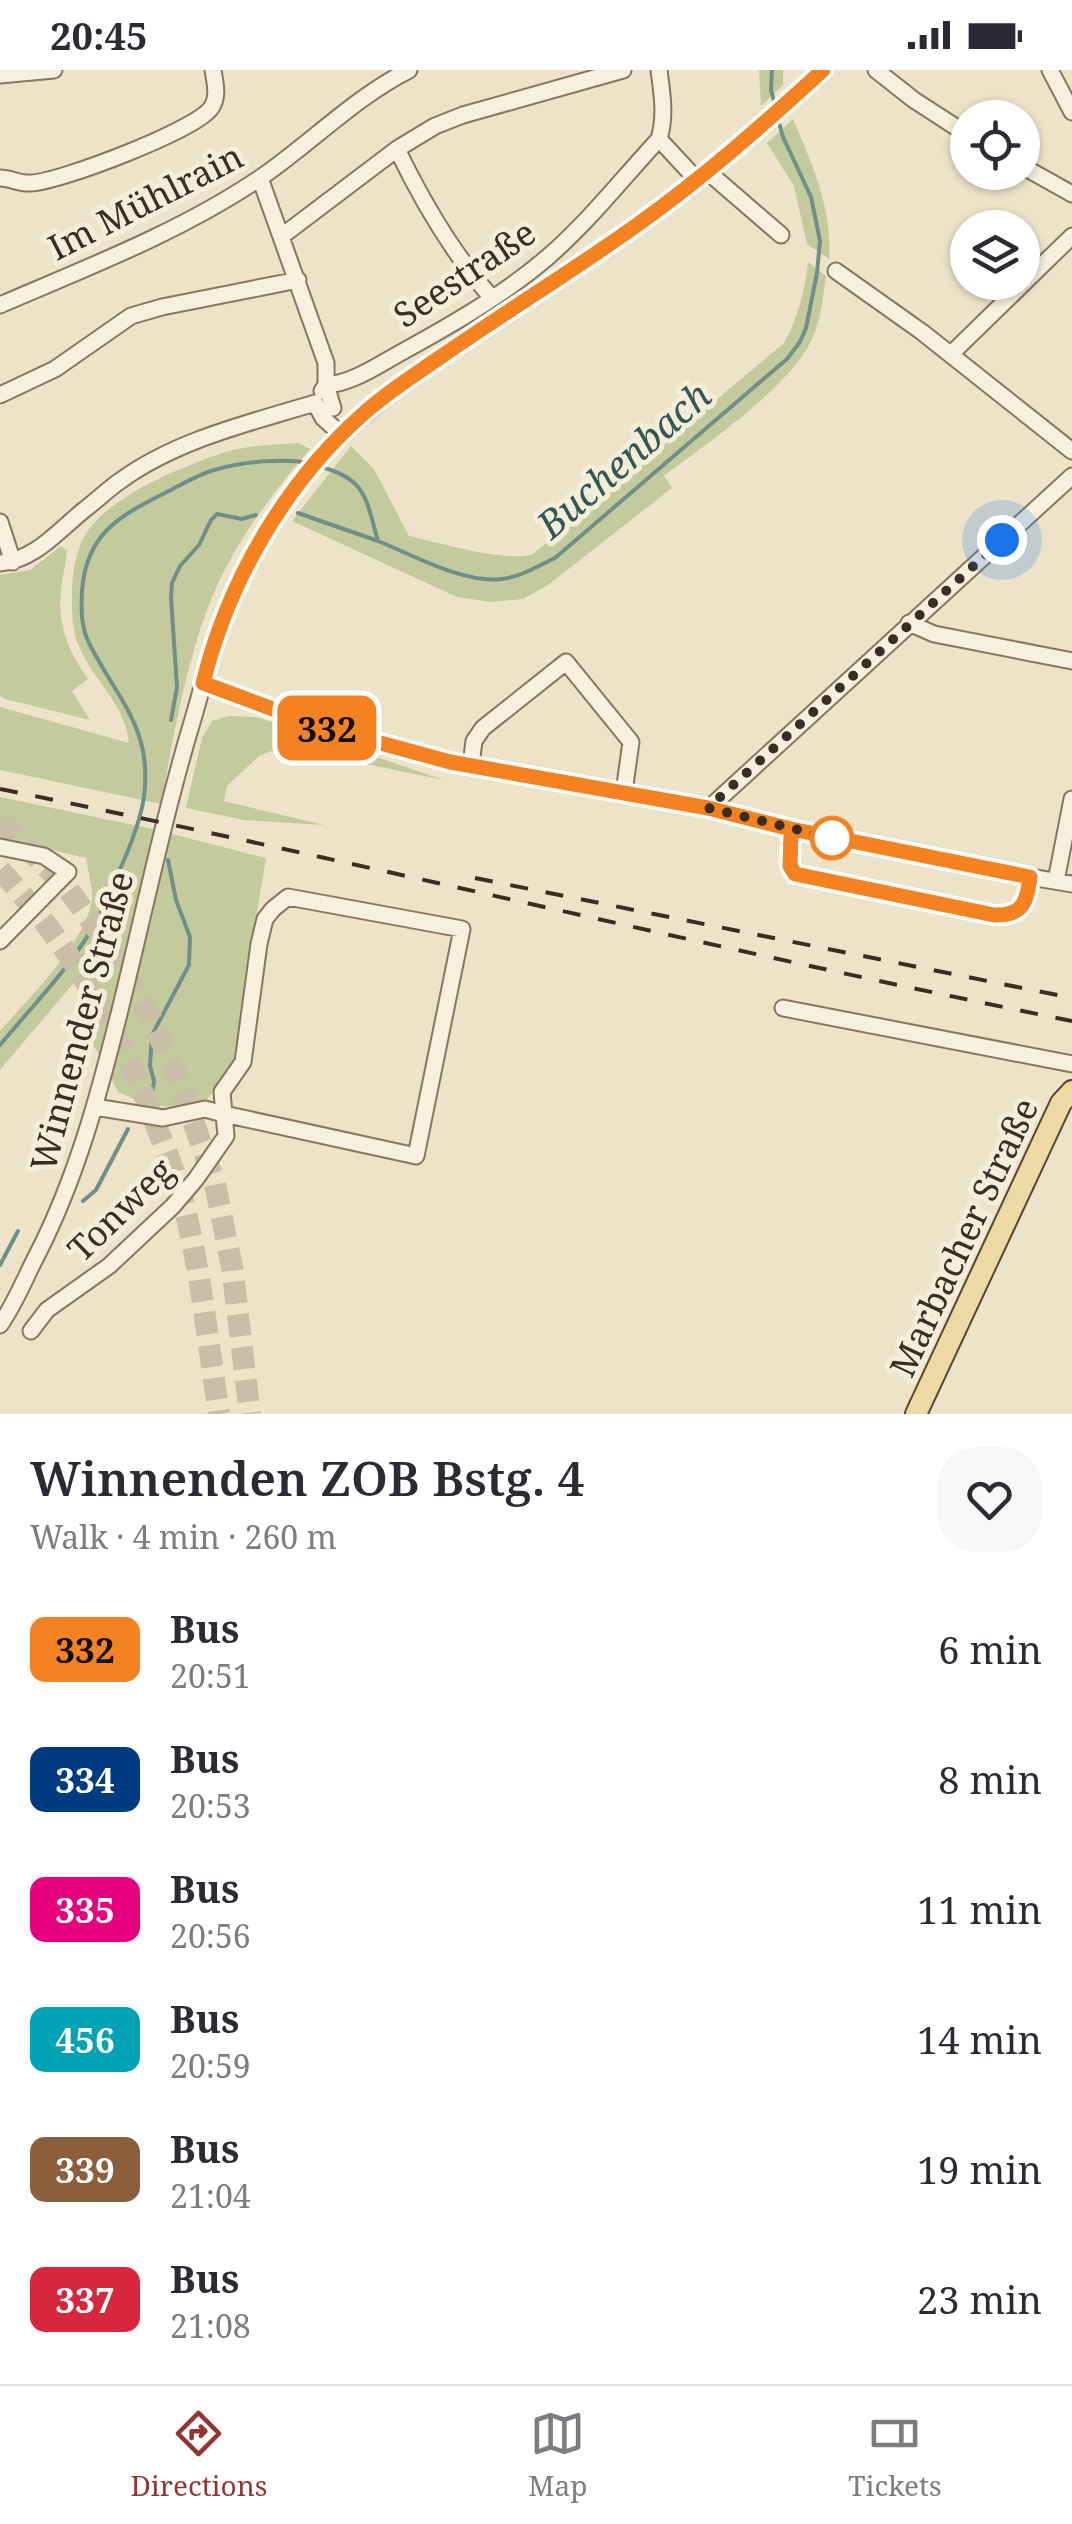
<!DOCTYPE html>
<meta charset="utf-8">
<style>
:root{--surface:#fff;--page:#f7f7f7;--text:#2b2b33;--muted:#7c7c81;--line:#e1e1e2;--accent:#943531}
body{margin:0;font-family:"Noto Serif",serif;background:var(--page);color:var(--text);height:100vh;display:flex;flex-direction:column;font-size:38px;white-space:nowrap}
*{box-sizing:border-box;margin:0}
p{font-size:32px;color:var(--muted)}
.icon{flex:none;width:55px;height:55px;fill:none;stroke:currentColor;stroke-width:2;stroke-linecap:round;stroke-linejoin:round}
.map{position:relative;height:1344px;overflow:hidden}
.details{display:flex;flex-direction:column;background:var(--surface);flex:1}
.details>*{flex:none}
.badge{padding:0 20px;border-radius:15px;font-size:35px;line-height:65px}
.buttons{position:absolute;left:950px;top:30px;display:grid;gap:20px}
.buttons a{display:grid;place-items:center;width:90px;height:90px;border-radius:50%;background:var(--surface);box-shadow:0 2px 8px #0004;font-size:50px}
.you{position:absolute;width:50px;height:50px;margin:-25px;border:8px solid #fff;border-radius:50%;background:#1a73e8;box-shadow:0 0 0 15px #1a73e833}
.map>.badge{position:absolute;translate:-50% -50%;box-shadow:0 0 0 5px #fff}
.round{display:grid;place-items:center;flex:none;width:105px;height:105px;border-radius:40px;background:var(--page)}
.headline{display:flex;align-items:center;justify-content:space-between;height:170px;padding:0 30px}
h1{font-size:48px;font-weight:600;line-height:75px}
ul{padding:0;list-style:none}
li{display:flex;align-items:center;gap:30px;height:130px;padding:0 30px}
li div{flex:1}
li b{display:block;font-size:38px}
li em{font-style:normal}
li .badge{min-width:110px;font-weight:700;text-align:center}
.status{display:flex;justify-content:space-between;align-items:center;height:70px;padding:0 50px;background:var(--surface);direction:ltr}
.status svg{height:28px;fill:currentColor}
.tabs{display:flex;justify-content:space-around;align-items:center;height:140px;border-top:2px solid var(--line);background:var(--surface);font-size:28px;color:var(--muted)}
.tabs a{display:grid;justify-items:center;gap:5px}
.tabs .current{color:var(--accent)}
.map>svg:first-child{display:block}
.green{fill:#c3cb9d}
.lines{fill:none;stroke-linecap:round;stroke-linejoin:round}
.stream{stroke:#708f89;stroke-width:4}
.highway-tunnel{stroke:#c9bfa7;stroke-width:22;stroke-dasharray:22 11;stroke-linecap:butt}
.minor-casing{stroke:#88765e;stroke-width:19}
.major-casing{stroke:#574532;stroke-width:24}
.minor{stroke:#f7f0dc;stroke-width:15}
.major{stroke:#edd9a4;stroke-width:20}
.rail{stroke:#392e21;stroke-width:4;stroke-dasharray:18 18;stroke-linecap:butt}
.line-casing{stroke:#fff;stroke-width:22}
.line{stroke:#f58220;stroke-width:15}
.walk{stroke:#392e21;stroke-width:10;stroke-dasharray:0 18}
.stop-dot{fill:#fff;stroke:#f58220;stroke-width:5}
.labels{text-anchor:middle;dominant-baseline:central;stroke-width:10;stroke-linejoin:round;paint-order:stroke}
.street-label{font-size:35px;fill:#392e21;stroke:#f4edd8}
.water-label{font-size:38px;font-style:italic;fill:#315857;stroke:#f4edd8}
</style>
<div class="status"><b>20:45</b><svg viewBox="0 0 49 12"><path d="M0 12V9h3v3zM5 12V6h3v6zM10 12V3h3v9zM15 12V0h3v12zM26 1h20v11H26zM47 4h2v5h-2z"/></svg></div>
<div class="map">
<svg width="1072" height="1344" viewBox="0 0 1072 1344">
<rect width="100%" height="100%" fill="#ede3c9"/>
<path class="green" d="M759 0H783V15L761 36Z
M793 49C812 94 833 140 829 189L807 174 794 116 767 73Z
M808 192 826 206C823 226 821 249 813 267 793 315 706 374 664 406L672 418 548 515 523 529 491 532 457 527 292 451 351 376 374 399 409 466C446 474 497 491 532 485L784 273C798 248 805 220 808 192Z
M298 373 310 379C269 427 229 480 207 540 184 602 173 669 161 734L0 700V637L129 673C126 634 90 608 77 571 71 554 72 536 72 518 73 498 77 476 89 459 116 423 187 394 229 381 251 375 276 375 298 373Z
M61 476 67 481C66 491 64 501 62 512 56 551 66 577 88 609L72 621 90 650 5 629 0 625V505L30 500Z
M229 646 254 647 280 654 444 710 282 677 259 686 227 716 224 731 324 755 244 750 186 738 202 668 212 651Z
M0 727 148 758 266 788 247 902 239 990 207 1029 179 1037 149 1035 118 1022 96 979 80 965 88 896 0 1000V961C27 930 90 868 92 827 92 815 88 800 86 788L0 768Z"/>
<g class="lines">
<path class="stream" d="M772 0 771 20 775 35
M321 397C367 409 366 430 378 471 413 485 464 514 502 509 520 507 538 496 555 488L787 289 800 272 806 258 817 203 820 171 811 127 783 67 778 49
M298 443 378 471
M171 650 177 617 171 528 172 513 180 496 199 475 211 450 217 444 242 449 256 445
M0 975C34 934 73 895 98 848 105 835 110 820 117 806 128 782 140 754 144 727 153 658 117 629 89 573 81 557 81 539 82 521 86 464 119 446 165 423 181 415 197 405 214 400 240 392 286 387 312 394
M151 1031 154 1011 150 996 152 965 189 895 190 867 176 830 168 790
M83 1131 96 1120 128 1059
M0 1195 18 1161"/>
<path class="highway-tunnel" d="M0 750 68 819 104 869 147 940 179 1010 215 1114 232 1197 250 1344
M0 800C71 876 122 963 158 1060 167 1084 177 1108 183 1132 201 1201 208 1274 219 1344"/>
<defs>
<path id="minor" d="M876 0 914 30 968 65
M1050 0 1072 42
M0 5 54 0
M659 69 697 110
M397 79C423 133 452 183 492 228
M1022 96 1072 124
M708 102 781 165
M0 108C11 108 19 114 31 113 60 112 196 60 211 38 219 27 215 13 213 0
M260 108 326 293V315L322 321
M282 166 397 79 435 56 463 45 623 0
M836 201 922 262 1072 381
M0 235C88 197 180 162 260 108 311 73 354 28 409 0
M951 284 1072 166
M0 325 55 299 131 246 162 237 298 210
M315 333 323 348 342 365
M333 338 326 315C353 313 378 295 402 282 453 254 505 224 549 186 589 151 623 108 659 69 666 45 662 24 659 0
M0 452 13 492
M0 493C35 490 58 461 84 440 96 431 107 420 120 411 176 370 249 353 315 333
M909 553 934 564 1072 591
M203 613 318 656 450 692 708 739 791 759 1012 804 1072 814
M471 695 474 671 483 658 566 592 631 672 624 722
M708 739 1072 406
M0 777 44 786 68 802 0 871
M1056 811 1072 729
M783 938 1072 994
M0 1255C15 1234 25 1208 37 1185 77 1107 99 1024 120 940 144 843 164 745 193 649 202 619 209 588 219 558 230 524 249 490 267 459 350 321 508 246 635 156 702 109 763 55 823 0
M31 1261 47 1240 109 1196 173 1136 196 1109 226 1066 224 1044 416 1086 462 859 288 827 273 839 265 849 259 874 243 992 222 1022 224 1044 205 1039 163 1048 95 1037"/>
<path id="major" d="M916 1344 1061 1033 1072 1021"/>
</defs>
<use href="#minor" class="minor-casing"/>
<use href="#major" class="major-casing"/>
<use href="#minor" class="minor"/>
<use href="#major" class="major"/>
<path class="rail" d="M0 719C358 791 713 879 1072 951
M475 808 1072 928"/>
</g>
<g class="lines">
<defs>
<path id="line" d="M791 764 790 796 795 804 994 845C1023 846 1027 832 1030 807L791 759 708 738 450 692 318 656 203 613C228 512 284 414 363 344 387 322 416 304 442 286 507 241 574 200 637 155 703 108 763 55 823 0"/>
</defs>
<use href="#line" class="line-casing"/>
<use href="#line" class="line"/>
<path class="walk" d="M832 768 708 738 1002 470"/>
</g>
<circle class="stop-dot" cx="832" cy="768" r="20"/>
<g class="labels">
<g class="street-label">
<text transform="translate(145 131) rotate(-27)">Im Mühlrain</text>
<text transform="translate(464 203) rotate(-34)">Seestraße</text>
<text transform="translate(81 951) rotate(-75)">Winnender Straße</text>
<text transform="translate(120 1139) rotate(-44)">Tonweg</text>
<text transform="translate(963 1167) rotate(-65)">Marbacher Straße</text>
</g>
<g class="water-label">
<text transform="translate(623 389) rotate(-41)">Buchenbach</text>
</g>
</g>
</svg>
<div class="buttons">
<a><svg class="icon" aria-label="locate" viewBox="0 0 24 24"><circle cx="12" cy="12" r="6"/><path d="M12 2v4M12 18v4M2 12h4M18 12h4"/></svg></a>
<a><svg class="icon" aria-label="layers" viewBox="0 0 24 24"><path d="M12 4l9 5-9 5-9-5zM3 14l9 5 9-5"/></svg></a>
</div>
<div class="you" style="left:1002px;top:470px"></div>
<b class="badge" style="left:327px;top:658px;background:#f58220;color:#111">332</b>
</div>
<section class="details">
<div class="headline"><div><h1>Winnenden ZOB Bstg. 4</h1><p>Walk · 4 min · 260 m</p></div><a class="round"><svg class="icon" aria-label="heart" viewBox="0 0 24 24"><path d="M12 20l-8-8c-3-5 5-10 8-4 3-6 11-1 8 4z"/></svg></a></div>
<ul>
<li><span class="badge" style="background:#f58220;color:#111">332</span><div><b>Bus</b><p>20:51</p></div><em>6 min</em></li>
<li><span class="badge" style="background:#003b80;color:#fff">334</span><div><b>Bus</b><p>20:53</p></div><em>8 min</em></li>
<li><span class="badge" style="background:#e6007e;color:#fff">335</span><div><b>Bus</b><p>20:56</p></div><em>11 min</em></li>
<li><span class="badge" style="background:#00a3b4;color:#fff">456</span><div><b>Bus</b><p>20:59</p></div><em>14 min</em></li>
<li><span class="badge" style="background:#8b5e3c;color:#fff">339</span><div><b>Bus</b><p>21:04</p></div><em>19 min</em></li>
<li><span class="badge" style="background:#d7263d;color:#fff">337</span><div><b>Bus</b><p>21:08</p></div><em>23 min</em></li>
</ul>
</section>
<nav class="tabs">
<a class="current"><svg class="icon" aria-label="directions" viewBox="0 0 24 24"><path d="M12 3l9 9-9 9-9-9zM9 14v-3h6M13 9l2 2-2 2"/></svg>Directions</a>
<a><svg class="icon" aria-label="map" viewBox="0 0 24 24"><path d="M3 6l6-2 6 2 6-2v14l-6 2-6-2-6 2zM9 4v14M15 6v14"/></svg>Map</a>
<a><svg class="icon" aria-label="tickets" viewBox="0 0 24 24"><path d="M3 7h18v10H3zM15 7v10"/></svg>Tickets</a>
</nav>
